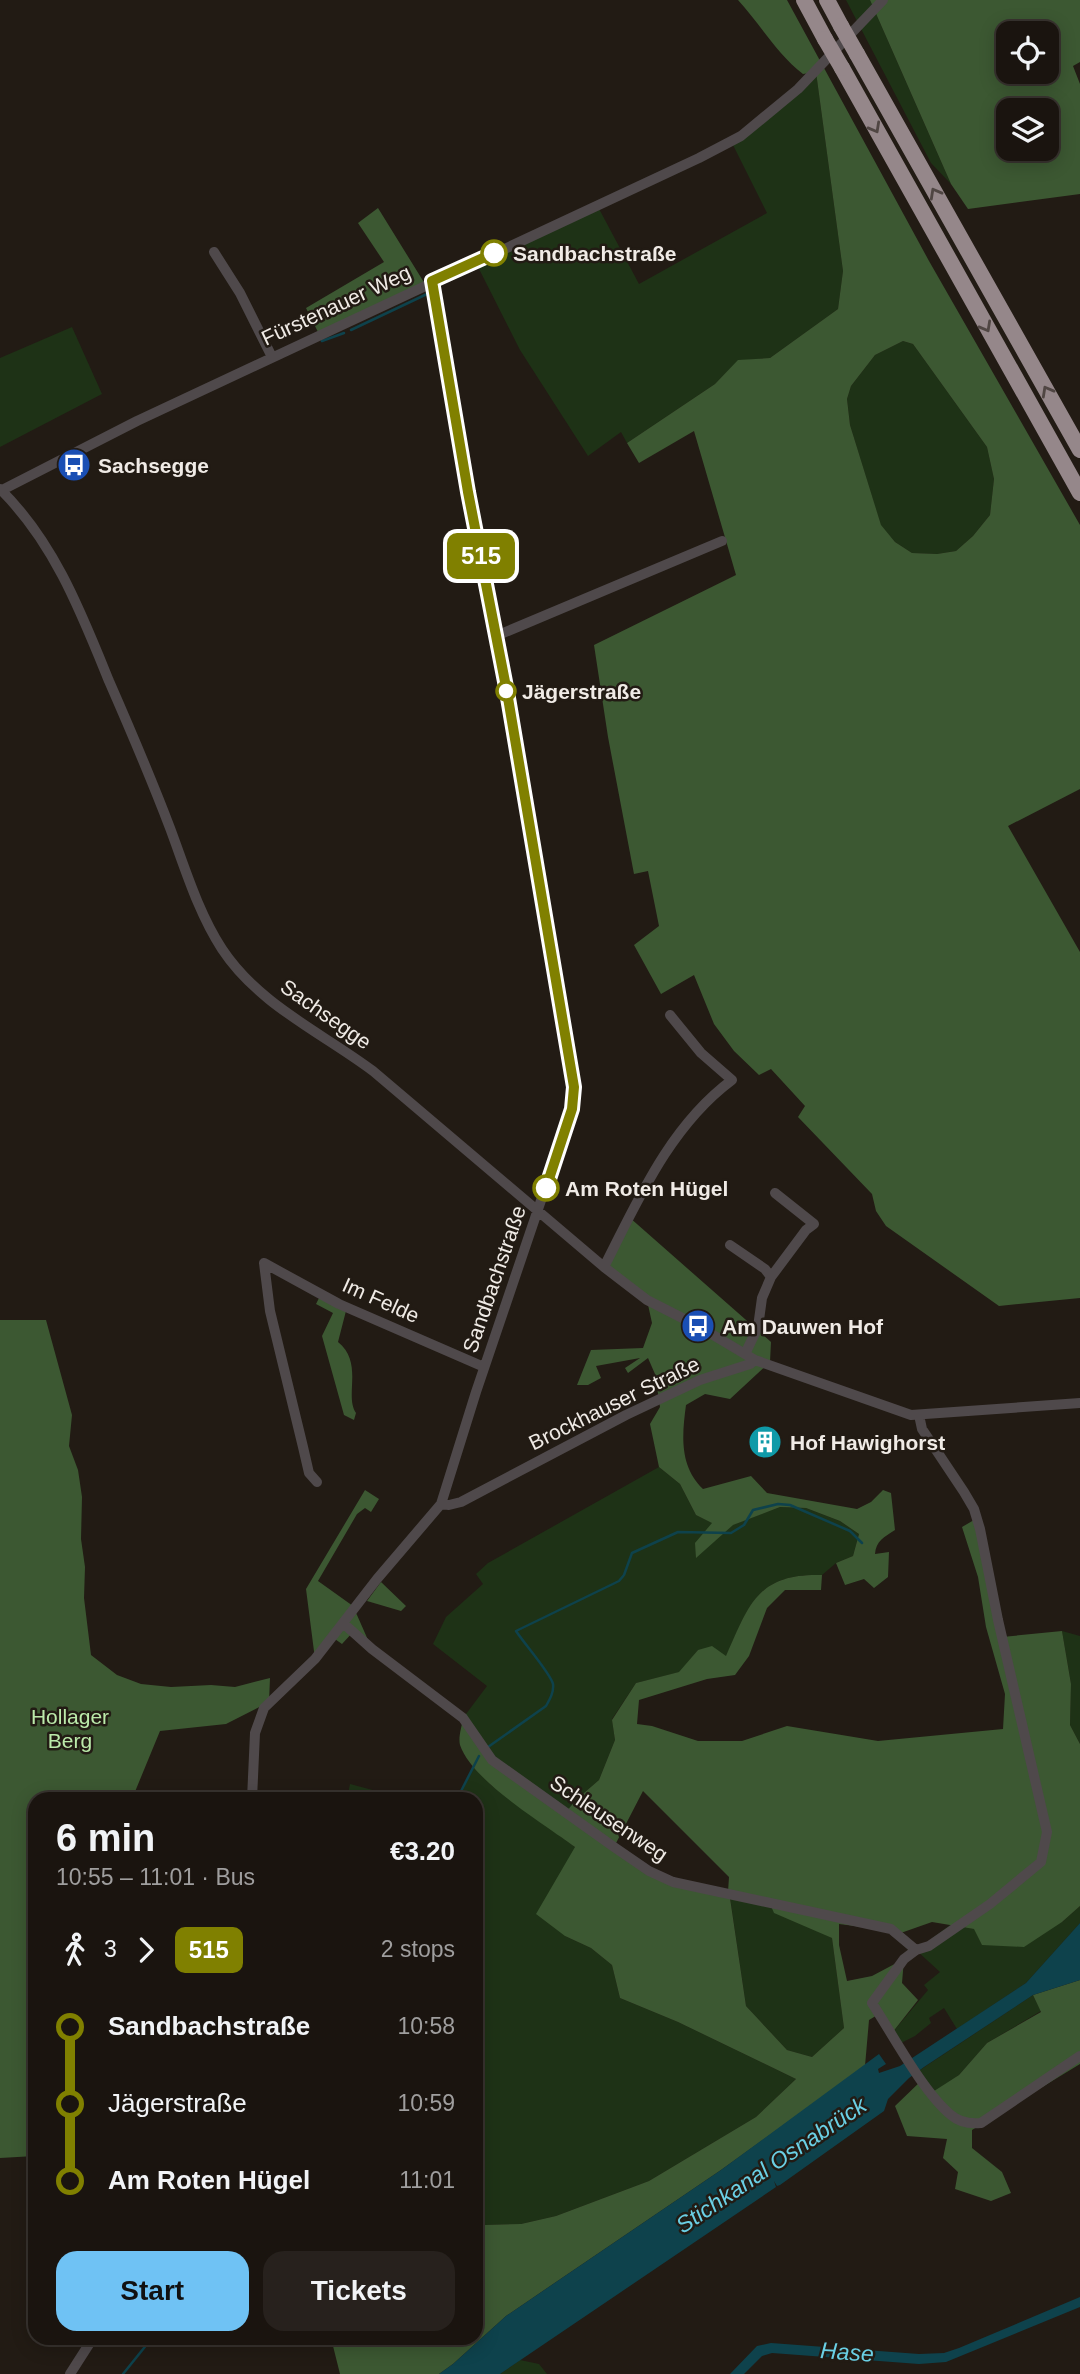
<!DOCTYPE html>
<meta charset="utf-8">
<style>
:root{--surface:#1a140f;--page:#27211d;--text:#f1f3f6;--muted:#9f9e9e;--line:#38332f;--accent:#6fc2f4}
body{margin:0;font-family:Arial,sans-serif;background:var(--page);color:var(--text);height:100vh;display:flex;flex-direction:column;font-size:26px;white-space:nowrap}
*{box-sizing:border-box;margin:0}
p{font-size:23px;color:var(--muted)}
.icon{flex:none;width:38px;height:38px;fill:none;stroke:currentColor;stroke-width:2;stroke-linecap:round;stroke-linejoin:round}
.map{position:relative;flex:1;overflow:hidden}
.panel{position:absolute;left:28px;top:1792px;width:455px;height:553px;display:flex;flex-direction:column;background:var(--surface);border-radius:21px;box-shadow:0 4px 18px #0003,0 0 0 2px var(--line)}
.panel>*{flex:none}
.badge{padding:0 14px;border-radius:10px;font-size:24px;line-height:46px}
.tools{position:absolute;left:996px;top:21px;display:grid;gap:14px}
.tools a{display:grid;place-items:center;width:63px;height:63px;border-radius:14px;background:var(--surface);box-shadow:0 4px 18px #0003,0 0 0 2px var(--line);font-size:35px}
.map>.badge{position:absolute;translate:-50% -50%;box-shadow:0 0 0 4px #fff}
.legs{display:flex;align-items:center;gap:10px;height:77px;padding:0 28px;font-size:23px}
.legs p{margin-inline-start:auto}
.head{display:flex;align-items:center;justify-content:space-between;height:119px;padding:0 28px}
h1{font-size:38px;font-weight:700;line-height:52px}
.primary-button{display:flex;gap:14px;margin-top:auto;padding:14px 28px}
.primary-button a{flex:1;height:80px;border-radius:21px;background:var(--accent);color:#111;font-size:28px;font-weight:700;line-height:80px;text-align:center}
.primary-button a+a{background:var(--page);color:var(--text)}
ul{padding:0 28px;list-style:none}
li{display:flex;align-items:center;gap:24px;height:77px;font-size:26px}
li i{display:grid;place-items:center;width:10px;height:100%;margin:0 9px;background:currentColor}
li i::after{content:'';width:18px;height:18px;margin:-9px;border:5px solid;border-radius:50%;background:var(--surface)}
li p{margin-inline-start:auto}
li:first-child i{background:linear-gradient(#0000 50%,currentColor 0)}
li:last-child i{background:linear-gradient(currentColor 50%,#0000 0)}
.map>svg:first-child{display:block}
.green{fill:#1e3216}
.forest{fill:#3c5832;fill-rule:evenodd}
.water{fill:#0e424c}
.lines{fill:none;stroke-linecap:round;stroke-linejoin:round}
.stream{stroke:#0e424c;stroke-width:2.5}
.minor{stroke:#4f494b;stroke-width:10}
.highway{stroke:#95878a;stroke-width:16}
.highway-bridge{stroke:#95878a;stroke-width:16}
.oneway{stroke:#504643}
.line-1-casing{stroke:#fff;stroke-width:16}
.line-1{stroke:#808000;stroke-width:10}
.stop-1-dot{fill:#fff;stroke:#808000;stroke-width:3.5}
.labels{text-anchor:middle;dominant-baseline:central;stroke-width:5;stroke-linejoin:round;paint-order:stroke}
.stop-label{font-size:21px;font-weight:bold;fill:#f0ebe6;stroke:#221b14;text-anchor:start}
.street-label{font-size:21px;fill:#f0ebe6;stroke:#221b14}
.poi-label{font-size:21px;font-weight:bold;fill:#f0ebe6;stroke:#221b14;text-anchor:start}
.park-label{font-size:21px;fill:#bbeaaa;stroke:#221b14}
.water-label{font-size:23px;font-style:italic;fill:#6acfe4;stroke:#221b14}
</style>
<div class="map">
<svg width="1080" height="2374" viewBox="0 0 1080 2374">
<rect width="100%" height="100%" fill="#221b14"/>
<path class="green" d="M846 0H870L951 184 931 163Z
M816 72 843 271 838 309 770 358 738 361 715 384 627 443 621 432 588 456 520 350 475 261 597 205 639 284 767 213 731 141Z
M72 327 102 394 0 447V358Z
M903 341 913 344 987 447 994 479 990 515 973 536 956 551 937 554 912 553 895 542 881 526 850 425 847 399 851 386 875 355Z
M659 1467 680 1484 696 1515 713 1523 696 1557 732 1525 780 1507 806 1508 840 1521 859 1534 853 1556 836 1563 822 1575C757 1573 749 1605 726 1657L698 1650 680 1672 636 1683 612 1719 615 1740 599 1780 577 1799 565 1814 492 1760 463 1718 487 1686 433 1644 446 1617 483 1584 476 1574 488 1563Z
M1062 1631 1080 1636V1744L1070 1725 1071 1684Z
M475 1766 491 1785 575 1847 565 1936 591 1948 612 1965 620 1998 678 2022 796 2079 756 2117 649 2181 556 2216 521 2224 484 2225 476 2218V1799H458Z
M350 1784 380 1792 379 1799H347Z
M730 1897 772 1906 832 1938 844 2028 812 2057 787 2050 746 2006Z
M1080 1906V1923L1026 1983 957 2029 944 2008 929 2018 931 2023 915 2036 899 2044 892 2033 928 1990 924 1985 940 1972 916 1950 950 1925 974 1929 1062 1922Z
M1033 1995 1041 2011 987 2043 959 2075 931 2094 917 2072Z
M520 2360 539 2364 547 2374H500Z"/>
<path class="forest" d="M738 0H787L929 261 1080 525V789L1008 826 1080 952V1298L999 1306 886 1226 876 1211 872 1194 798 1117 805 1106 771 1069 759 1075 734 1051 714 1024 694 975 661 994 634 945 659 926 648 871 634 874 608 737 594 645 736 575 694 431 639 463 627 443 715 384 738 360 770 358 838 309 843 271 816 72 803 74C777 54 760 24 738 0ZM903 341 913 344 987 447 994 479 990 515 973 536 956 551 937 554 912 553 895 542 881 525 850 425 847 399 851 386 875 355Z
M870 0H1080V62L1073 66 1080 84V194L968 209 951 184ZM1008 33H1046V72H1008ZM1008 110H1046V149H1008Z
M378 208 425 284 319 334 306 308 384 262 358 223Z
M629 1217 771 1342 770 1362 730 1399 705 1394 686 1405C682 1435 679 1466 703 1489L751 1476 767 1493 857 1509 871 1502 883 1490 891 1493 895 1530C884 1537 876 1541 875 1554L889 1552 888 1577 874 1588 864 1579 845 1585 836 1563 853 1556 859 1534 840 1521 806 1508 780 1507 733 1525 696 1558 695 1543 712 1523 696 1515 680 1484 659 1467 650 1424 660 1407 655 1374 648 1358 628 1373 625 1368 640 1358 596 1366 601 1378 588 1385H577L591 1350 643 1348 652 1323 647 1300 604 1267Z
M321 1294 347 1307 338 1342C364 1363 344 1396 356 1413L354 1420 344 1415 322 1336 333 1313 316 1304Z
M0 1320H46L72 1415 69 1446 78 1470 82 1497 81 1539 85 1567 84 1598 91 1655 117 1675 141 1684 171 1687 211 1685 235 1687 270 1678 269 1702 226 1724 160 1731 132 1799H35V2156L0 2158Z
M365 1490 379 1499 371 1512 365 1508 357 1514 318 1581 353 1606 372 1649 353 1632 342 1644 332 1637 315 1659 306 1589Z
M974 1520 1002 1637 1062 1631 1071 1684 1070 1725 1080 1744V1906L1062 1922 1024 1947 982 1945 974 1929 932 1922 895 1935 878 1929 839 1924V1945L847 1981 872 1976 904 1959 902 1983 918 2000 892 2033 879 2014 869 2020 865 2066 721 2170 506 2316 453 2364 439 2374H340L331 2338H476V2218L484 2225 521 2224 556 2216 649 2181 756 2117 796 2079 678 2022 620 1998 612 1965 591 1948 565 1936 536 1914 575 1847C544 1824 472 1781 460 1745 458 1737 462 1726 463 1718L492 1760 565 1813 577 1799 599 1780 615 1740 612 1720 636 1683 679 1672 698 1650 712 1646 726 1656C749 1605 757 1573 822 1575L821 1590H785L767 1608 749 1656 735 1675 707 1679 639 1700 637 1724 652 1726 698 1741H742L787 1726 878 1741 1003 1729 1005 1694 986 1627 978 1577 962 1527ZM643 1791 729 1877 728 1892 666 1876 614 1847ZM730 1898 771 1906 774 1913 832 1938 844 2028 812 2057 787 2050 746 2006Z
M381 1582 406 1606 401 1611 367 1601Z
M1080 1980V2064L972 2130V2148L1002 2172 1011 2193 991 2201 955 2189 958 2172 943 2158 947 2139 907 2136 895 2106 922 2080 931 2093 959 2075 987 2043 1041 2012 1033 1995Z"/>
<path class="water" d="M1080 1923V1980L1033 1995 924 2067 909 2078 888 2099 884 2111 780 2185 777 2186 774 2181 776 2187 500 2374H439L453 2364 506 2316 721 2170 879 2054 886 2064 878 2069 879 2073 900 2066 1026 1983Z
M1080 2297V2307L946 2362 919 2364 772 2353 762 2356 744 2374H730L757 2346 771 2343 919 2354 944 2353 959 2348Z"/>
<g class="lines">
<path class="stream" d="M351 330 427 294
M322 341 344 333
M488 1747 546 1706C550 1699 554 1692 553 1684 551 1674 523 1642 516 1631L619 1581 624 1575 632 1553 678 1532 731 1533 744 1525 753 1510 778 1504 790 1505 850 1531 862 1543
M457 1799 479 1756
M123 2374 152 2338"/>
<path class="minor" d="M214 252 240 293 272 357
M0 489C54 542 81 612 109 681 130 729 151 778 170 828 185 868 198 912 222 949 259 1005 321 1032 373 1071L604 1267 647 1300 698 1326 755 1360 911 1415 1080 1403
M0 491 137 421 699 158 741 136 798 89 883 0
M496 636 722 541
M730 1245 765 1269 771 1277
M264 1263 339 1304 484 1367
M264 1263 270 1311 303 1447 309 1473 317 1482
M604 1267C638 1200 670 1126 732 1080L701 1053 670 1015
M745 1354 758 1327 762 1298 771 1277 806 1230 814 1224 775 1193
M919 1415 922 1429 964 1492 974 1509 980 1529 998 1620 1047 1832 1041 1862 990 1904 929 1946 916 1950 904 1959 872 2003C893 2035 923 2092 951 2115 960 2123 970 2124 981 2123L1080 2056
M441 1504 449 1505 461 1502 626 1415 700 1380 750 1364 755 1360
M343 1623 372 1649 463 1718 492 1760 614 1847 649 1871 673 1882 891 1929 916 1950
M252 1799 255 1733 264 1708 315 1659 377 1579 441 1504 476 1392 572 1109 574 1087 432 281
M70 2374 93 2338"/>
<path class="highway" d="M804 0 825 39
M827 0 841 26
M857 54 1080 450
M842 68 1080 493"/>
<path class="highway-bridge" d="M841 26 857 54
M825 39 842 68"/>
</g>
<defs><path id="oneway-chevron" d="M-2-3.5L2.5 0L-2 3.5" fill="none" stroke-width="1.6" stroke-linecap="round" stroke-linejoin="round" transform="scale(1.75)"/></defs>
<g class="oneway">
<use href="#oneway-chevron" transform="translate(875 128) rotate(61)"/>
<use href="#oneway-chevron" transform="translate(935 193) rotate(-119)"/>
<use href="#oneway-chevron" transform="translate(986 327) rotate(61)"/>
<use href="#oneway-chevron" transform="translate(1047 391) rotate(-119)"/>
</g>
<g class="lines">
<defs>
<path id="line-1" d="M494 253 432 281 468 492 507 692 574 1087 572 1109 546 1188"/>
</defs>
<use href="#line-1" class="line-1-casing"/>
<use href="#line-1" class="line-1"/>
</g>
<defs>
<symbol id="bus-disc" viewBox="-11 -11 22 22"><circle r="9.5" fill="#1a4fb4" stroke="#221b14"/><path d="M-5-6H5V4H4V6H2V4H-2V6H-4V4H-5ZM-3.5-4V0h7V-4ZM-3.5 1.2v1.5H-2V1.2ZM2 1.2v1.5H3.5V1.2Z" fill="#fff"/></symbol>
<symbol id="building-disc" viewBox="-11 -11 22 22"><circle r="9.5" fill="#0f9aa8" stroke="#221b14"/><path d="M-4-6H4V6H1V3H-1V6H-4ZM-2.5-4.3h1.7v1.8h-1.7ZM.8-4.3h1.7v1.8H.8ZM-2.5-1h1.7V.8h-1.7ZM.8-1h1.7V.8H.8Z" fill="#fff"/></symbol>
</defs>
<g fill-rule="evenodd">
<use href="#bus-disc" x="55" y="446" width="38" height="38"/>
<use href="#bus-disc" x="679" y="1307" width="38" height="38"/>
<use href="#building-disc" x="746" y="1423" width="38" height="38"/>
</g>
<g class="stop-1-dot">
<circle cx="494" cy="253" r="12"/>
<circle cx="506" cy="691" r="9"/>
<circle cx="546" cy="1188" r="12"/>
</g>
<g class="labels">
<g class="stop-label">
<text x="513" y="253">Sandbachstraße</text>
<text x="522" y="691">Jägerstraße</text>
<text x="565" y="1188">Am Roten Hügel</text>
</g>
<g class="street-label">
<text transform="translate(336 305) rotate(-25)">Fürstenauer Weg</text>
<text transform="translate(326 1014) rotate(35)">Sachsegge</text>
<text transform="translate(494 1279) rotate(-71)">Sandbachstraße</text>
<text transform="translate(381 1300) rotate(24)">Im Felde</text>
<text transform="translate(614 1403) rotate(-26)">Brockhauser Straße</text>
<text transform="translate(609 1818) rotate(34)">Schleusenweg</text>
</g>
<g class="poi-label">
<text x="98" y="465">Sachsegge</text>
<text x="722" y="1326">Am Dauwen Hof</text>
<text x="790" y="1442">Hof Hawighorst</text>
</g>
<g class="park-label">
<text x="70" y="1716">Hollager<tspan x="70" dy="24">Berg</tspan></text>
</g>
<g class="water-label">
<text transform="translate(771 2165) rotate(-34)">Stichkanal Osnabrück</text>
<text transform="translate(847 2352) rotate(4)">Hase</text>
</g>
</g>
</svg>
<div class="tools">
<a><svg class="icon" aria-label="locate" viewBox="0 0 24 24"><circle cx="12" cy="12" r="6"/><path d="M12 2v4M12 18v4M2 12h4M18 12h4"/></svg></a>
<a><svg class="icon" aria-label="layers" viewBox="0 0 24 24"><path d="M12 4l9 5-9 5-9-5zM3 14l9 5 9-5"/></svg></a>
</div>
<b class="badge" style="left:481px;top:556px;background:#808000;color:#fff">515</b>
<section class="panel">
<div class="head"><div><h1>6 min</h1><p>10:55 – 11:01 · Bus</p></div><b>€3.20</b></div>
<div class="legs"><svg class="icon" aria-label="walk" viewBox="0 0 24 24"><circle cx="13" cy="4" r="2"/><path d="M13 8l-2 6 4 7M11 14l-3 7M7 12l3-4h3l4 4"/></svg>3<svg class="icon" aria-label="forward" viewBox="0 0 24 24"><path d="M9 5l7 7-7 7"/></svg><b class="badge" style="background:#808000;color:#fff">515</b><p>2 stops</p></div>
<ul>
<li><i style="color:#808000"></i><b>Sandbachstraße</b><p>10:58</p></li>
<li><i style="color:#808000"></i><span>Jägerstraße</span><p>10:59</p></li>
<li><i style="color:#808000"></i><b>Am Roten Hügel</b><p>11:01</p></li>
</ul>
<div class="primary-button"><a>Start</a><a>Tickets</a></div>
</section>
</div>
